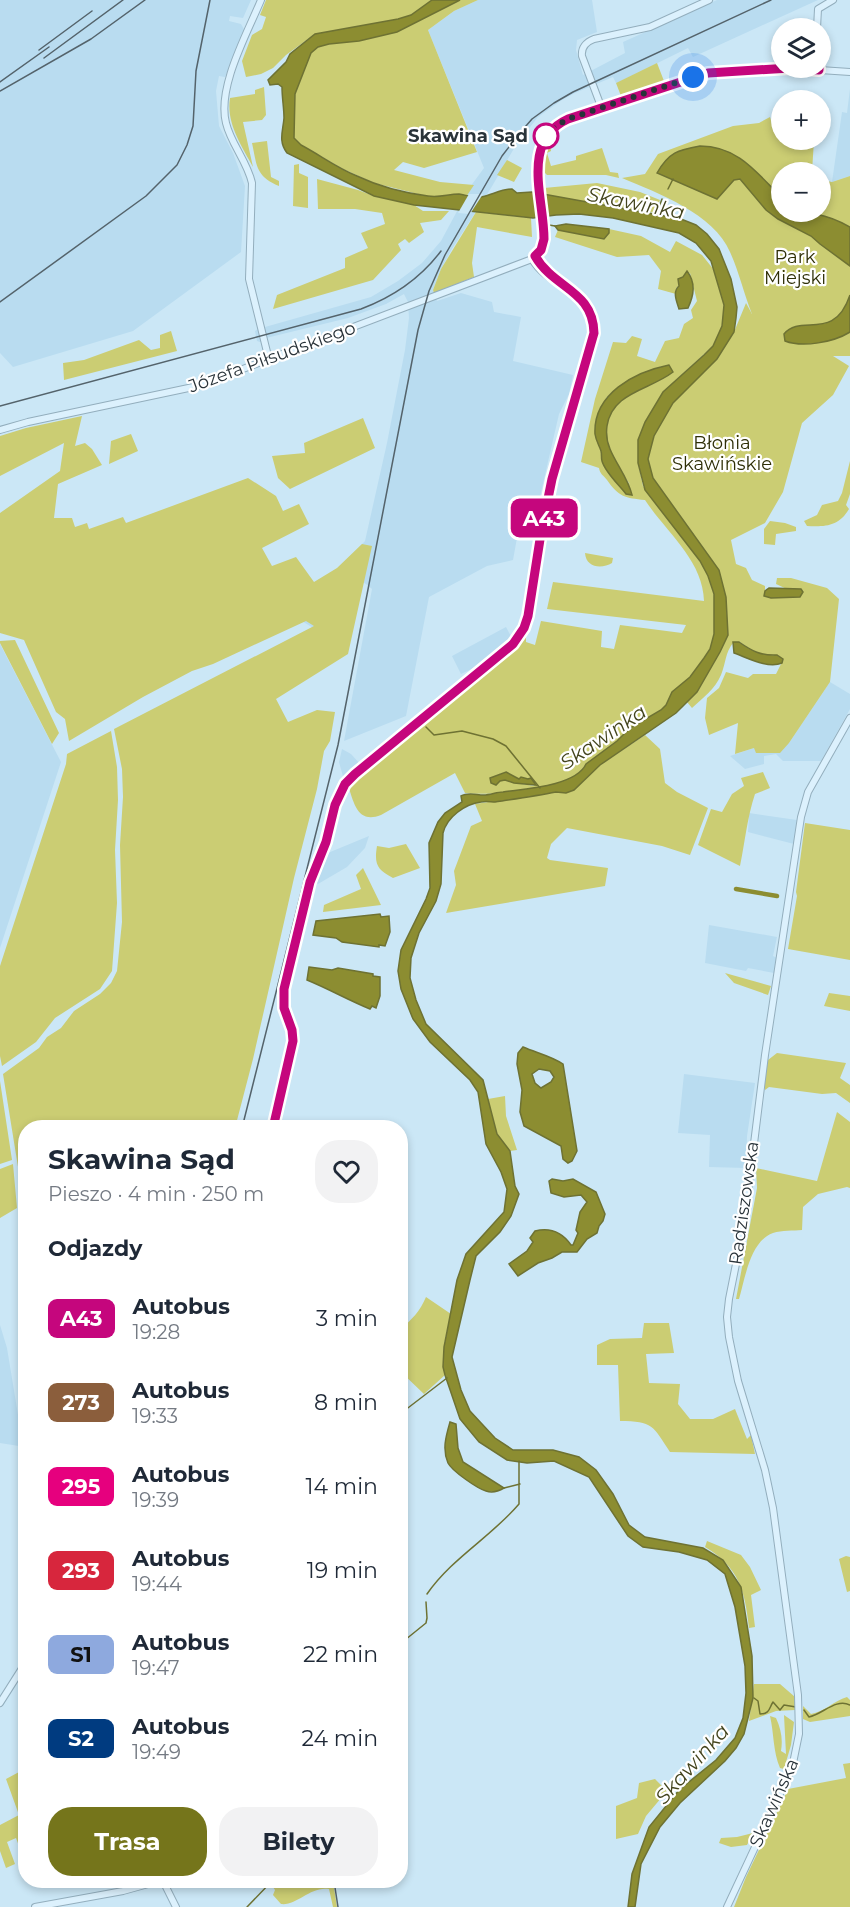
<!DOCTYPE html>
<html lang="pl">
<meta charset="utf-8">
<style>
:root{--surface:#fff;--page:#f2f2f3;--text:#1f2937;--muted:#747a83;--accent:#75751b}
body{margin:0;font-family:Montserrat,sans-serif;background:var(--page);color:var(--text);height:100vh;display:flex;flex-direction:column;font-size:22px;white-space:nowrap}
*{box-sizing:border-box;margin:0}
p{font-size:20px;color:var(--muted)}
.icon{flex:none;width:33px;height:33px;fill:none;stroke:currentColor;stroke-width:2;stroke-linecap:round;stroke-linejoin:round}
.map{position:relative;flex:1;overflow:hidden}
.panel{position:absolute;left:18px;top:1120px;width:390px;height:768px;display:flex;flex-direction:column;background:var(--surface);border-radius:24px;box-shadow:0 3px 9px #0003}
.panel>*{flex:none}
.badge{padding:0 12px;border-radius:9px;font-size:21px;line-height:39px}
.controls{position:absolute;left:771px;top:18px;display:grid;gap:12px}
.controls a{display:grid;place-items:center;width:60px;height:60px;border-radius:50%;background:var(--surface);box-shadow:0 3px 9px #0003;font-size:30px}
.you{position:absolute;width:30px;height:30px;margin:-15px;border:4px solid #fff;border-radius:50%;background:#1a73e8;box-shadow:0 0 0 9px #1a73e833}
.map>.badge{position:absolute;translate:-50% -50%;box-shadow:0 0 0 3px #fff}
h2{padding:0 30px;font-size:22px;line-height:54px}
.round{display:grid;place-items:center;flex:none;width:63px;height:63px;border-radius:24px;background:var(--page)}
.summary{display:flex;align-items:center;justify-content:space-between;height:102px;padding:0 30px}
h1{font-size:28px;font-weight:700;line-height:45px}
.action{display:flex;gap:12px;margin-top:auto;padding:12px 30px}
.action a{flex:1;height:69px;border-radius:24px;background:var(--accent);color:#fff;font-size:24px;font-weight:700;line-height:69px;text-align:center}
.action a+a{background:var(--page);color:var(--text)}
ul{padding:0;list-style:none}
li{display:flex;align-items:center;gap:18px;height:84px;padding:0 30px}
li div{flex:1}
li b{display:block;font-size:22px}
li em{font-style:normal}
li .badge{min-width:66px;font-weight:700;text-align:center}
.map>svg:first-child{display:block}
.built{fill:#b9dcf0}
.green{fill:#cbcd73;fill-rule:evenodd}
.water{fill:#8c8d31;stroke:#6e7233;stroke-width:1.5;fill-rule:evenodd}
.pier{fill:#cbe7f6}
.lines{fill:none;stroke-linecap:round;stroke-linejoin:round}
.stream{stroke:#6e7233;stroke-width:1.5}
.canal{stroke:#8c8d31;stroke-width:4.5}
.secondary-casing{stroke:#93aebd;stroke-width:8}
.secondary{stroke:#dcf1fd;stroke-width:6}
.rail{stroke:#54636b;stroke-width:1.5}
.line-casing{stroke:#fff;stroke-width:14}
.line{stroke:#c5067d;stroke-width:9}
.walk{stroke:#293339;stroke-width:6;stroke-dasharray:0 10.8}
.stop-dot{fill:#fff;stroke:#c5067d;stroke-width:3}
.labels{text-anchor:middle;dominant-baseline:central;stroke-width:4.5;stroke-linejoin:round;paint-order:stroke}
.stop-label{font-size:18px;font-weight:bold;fill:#293339;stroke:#fff;text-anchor:end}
.park-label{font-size:18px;fill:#2e2e06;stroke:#fff}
.street-label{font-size:18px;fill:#293339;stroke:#fff}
.water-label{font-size:20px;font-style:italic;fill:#43441d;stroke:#fff}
</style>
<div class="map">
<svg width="850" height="1907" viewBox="0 0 850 1907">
<rect width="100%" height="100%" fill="#cbe7f6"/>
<path class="built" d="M0 0H251L243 18 230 16 229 21 241 24 245 31 225 77 219 76 216 91 219 126 233 153 245 186 241 252 133 331 13 367 0 353Z
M478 0H592L597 32 577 40 576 50 583 75 625 53 623 42 717 0H818L693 57 688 48 621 81 616 83 613 77 575 93 562 100 538 117 516 145 491 188 452 249 441 269 433 290 437 301 461 293 492 302 494 312 521 317 513 361 573 375 569 394 559 414 539 501 536 507 522 510 513 560 487 566 429 597 406 716 344 741 372 589 362 581 318 631 289 613 335 572 365 541 387 443 405 350 409 318 408 302 404 294 386 304 348 318 266 338V341L260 342 257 341 255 331 258 329 257 325 263 323 265 327 371 297 398 281 422 263 441 241 470 187 484 168 428 30 454 11Z
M850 89V176L832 182 842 112 847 113Z
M506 627 513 640 502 646V651L478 670 476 667 461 674 452 656Z
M0 644 61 762 0 948Z
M830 682 850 694V709L821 761H783L776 754 764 756V764L745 769 730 756 754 748 789 743Z
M342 749 351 754 361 765 344 780 339 762Z
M749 813 797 820 794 844 748 832Z
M369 836 365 848 347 867 318 884 314 880 323 855Z
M709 925 777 937 773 956 777 958 774 973 748 968 746 971 705 963Z
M684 1074 755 1083 747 1136 746 1168 709 1167 710 1135 678 1133Z
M0 1325 7 1348 20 1427 25 1428V1447L0 1443Z"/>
<path class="green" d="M266 0H432L411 15 398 19 315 34 286 55 273 68 261 74 246 77 242 61 252 35 262 29 266 17 260 15Z
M460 0H478L454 11 428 30 477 152 424 168 403 162 394 170 440 182 474 185 466 197 426 196 374 183 343 169 301 145 293 138 295 94 311 53 318 47 329 44 359 41 397 32Z
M657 63 664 81 621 96 616 83Z
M264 87 266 115 262 120 243 122 253 167C241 145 226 123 230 98L255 94V90Z
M770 117 774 132 781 133 782 140H814L812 172H782V212H820L821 180 832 182 850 176V356H833L849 366 833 395 802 423 783 492 765 523 731 540 736 564 746 568 752 580 765 586V596L801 589 789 590 776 584 777 578H791L827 588 839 599 830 682 789 743 780 753H756L754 748 735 754 738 723 709 735 705 718 707 698 719 688 726 672 748 678 753 674H776L783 660 778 655C761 656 752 651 740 642L733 643C725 653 726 663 721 675 715 689 703 698 692 708L687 702 697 692 720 652 728 635 726 597 719 570 653 478 648 459 654 436 673 403 717 359 734 332 746 303 752 314C744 294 739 272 730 252 714 214 658 193 622 178L645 174 658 154 733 126 759 123Z
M267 141 271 177 279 181V186C255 176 257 165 252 143Z
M550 142 551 151 547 153 551 166 576 160V156L602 148 610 172 618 173 619 178 606 175H547L545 173 544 157Z
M507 160 522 168 514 182 497 175Z
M299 164V173L308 177V208L293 206 294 165Z
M317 179 358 190 374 196 414 205 423 211H449L441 220 420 223 424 232 409 243 405 239 398 244 401 250 373 280 273 309 277 295 345 268V258L368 248 361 233 385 224 382 213 355 209H318Z
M597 183 640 192 660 200 655 213 545 195 544 188Z
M476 212 531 218 532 237 477 227 472 263 474 277 434 293 433 290 441 269Z
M609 229 641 236 670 252 676 241 702 255 714 270 724 305V313L722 326 713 346 663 392 645 422 638 440V463L643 486 700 561 708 576 714 594V634L710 649 704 658 690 677 672 692 666 705 661 710 630 728 617 741 586 764C575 790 490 796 465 793L455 773 381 815C358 824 354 804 348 785L515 648 526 635V642L535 645 541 621 602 631 601 647 614 649 620 625 682 633 686 625 547 609 553 582 704 601C703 560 666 532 645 500 625 498 619 497 607 480 603 475 600 474 599 468L581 462 595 399 613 342 626 343 632 336 642 339 637 356 655 362 665 341 679 338 684 324 693 318 691 310 697 301 690 273 678 282 679 286 676 288V294L658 289 661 271 649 255 617 257 555 237 558 230 604 239 609 233ZM669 365 673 372C657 384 637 389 620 401 591 421 614 464 630 484L602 461 601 451 606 398C623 381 646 369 669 365ZM506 772 519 779 521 777 528 779 531 778 534 786 510 782 505 780 500 781 496 785 491 783 500 774Z
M171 331 177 351 64 380 63 363 84 360 139 340 151 350 160 348V335Z
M82 416 75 446 85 443 92 449 102 465 58 484 54 518H72L75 527 87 523 89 529 123 517 126 523 248 478 276 496 283 511 299 504 309 524 262 548 272 566 296 557 314 582 337 568 362 544 372 546 348 654 276 699 288 722 317 710 335 712 330 741 324 751 317 789 294 878 253 1059 235 1128H26L25 1230 24 1204 3 1074 39 1048 47 1037 61 1028 74 1011 100 994 111 983 117 971 122 922 120 845 123 797 122 769 114 729 314 626 306 621 213 664 192 671 143 697 69 741 65 719 56 712 24 640 0 633V513L60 471 64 443 0 476V436L26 428Z
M363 418 375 448 290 489 278 478 272 456 305 453 304 443Z
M131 434 138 451 109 464 111 441Z
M850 461V494L846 505 849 509C839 526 826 527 807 526L804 521 817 515 822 505 838 501 842 493Z
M770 521 785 523 796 527V531L776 534 775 545 764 544V529Z
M585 553 613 558 612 563C602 569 586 568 585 553Z
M15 640 59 733 52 744 0 643V641Z
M111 731 117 767 118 800 115 850 117 903 112 971 100 989 55 1018 36 1042 2 1066 0 1056V966L66 764 67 754Z
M645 735 660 749 665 783 677 792 708 808 690 855 662 846 567 828 551 844 547 858 550 860 608 868 605 886 446 913 456 885 454 871 471 826 482 821 475 804 556 792 566 793 574 790 600 765Z
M763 772 770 788 755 794C747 818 745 842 740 866L698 845 711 809 722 812 732 794 744 786 741 778Z
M805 823 850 830V960L788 949 797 896 796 892Z
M406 844 420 868 393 878C377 870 374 864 377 846L389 848Z
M363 868 381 905 323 912 324 905 361 889 356 875Z
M725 973 771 986 768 995 734 983Z
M829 993 850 996V1011L824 1006Z
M777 1053 846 1063 840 1078 850 1085V1103L836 1093 822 1094 769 1087 765 1090 764 1084 768 1060Z
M0 1081 12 1160 0 1164Z
M505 1096 506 1116 517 1150 510 1151 497 1134 488 1099Z
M837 1112 850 1122V1188L847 1187 818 1194 803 1207 802 1230C793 1231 782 1230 773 1233 750 1241 745 1279 739 1299H736L757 1188 756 1168 817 1181Z
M13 1164 17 1208 0 1218V1169Z
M426 1297 451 1314C446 1335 440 1355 445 1375L424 1394 401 1372 400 1329C412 1320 420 1311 426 1297Z
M644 1323H669L674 1353 646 1354 649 1383 680 1384 678 1404 690 1419H713L735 1409 747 1439 751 1435 755 1454 670 1452C653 1426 653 1421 620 1421L618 1365H597V1345L610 1339 642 1338Z
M707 1541 741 1555 750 1567 761 1590 751 1595 755 1627 749 1628C745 1591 739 1567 705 1547Z
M846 1556 850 1557V1591L847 1592 839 1559Z
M754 1684H780L795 1697V1710L776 1711 749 1721Z
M847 1697 850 1700V1716L810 1722 803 1719V1706L811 1714C824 1712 834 1701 847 1697Z
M784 1715 794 1722 791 1745 784 1769 780 1768C773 1752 774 1733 770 1716L776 1718C781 1729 783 1739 781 1751L786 1754Z
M850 1763V1907H734L746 1877 788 1789 846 1778 843 1764Z
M19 1772 25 1789V1862L16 1838 7 1842 15 1864 6 1868 0 1851V1825L19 1815 6 1779Z
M655 1779 667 1791 646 1816 638 1834 616 1839V1806L637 1798 639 1783Z
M753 1833 747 1845 731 1847 719 1843 721 1838 737 1837Z
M278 1881H333L337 1907H333L329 1889C310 1886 297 1906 281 1904L273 1895 275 1890 273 1887Z"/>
<path class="water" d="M432 0H460L397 32 359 41 329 44 318 47 311 53 295 94 294 138 301 145C320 155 337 168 357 176 378 186 405 193 428 196 440 198 448 194 459 194 466 195 473 198 481 197 492 195 501 189 512 189L517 193 532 192 681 219 696 225 707 234 719 249 731 279 737 307 736 318 734 332 717 359 673 403 654 436 648 459 653 478 719 570 726 597 728 635 720 652 697 692 676 713 600 765 574 790 566 793 556 792C536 796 515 799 495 802 491 802 486 801 481 802 465 804 447 817 443 833L441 884 436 901 419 933 411 958 410 978 416 1000 426 1024 483 1080 497 1134 510 1151 515 1186 519 1194 511 1216 500 1232 476 1256 470 1280 452 1357 461 1390 470 1411 495 1438 513 1450H553L579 1457 596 1470 613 1494 629 1525 645 1537 703 1548 723 1560 741 1587 752 1656 753 1698 744 1734 736 1748 725 1761 680 1803 660 1827 641 1864 635 1907H628L632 1874 649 1827 679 1790 716 1760 735 1738 743 1718 746 1693 745 1666 735 1607 725 1574 707 1560 679 1552 643 1547 628 1536 589 1477 554 1461 527 1463 507 1460 479 1442 460 1419 445 1375 443 1367 444 1347 457 1280 466 1254 504 1212 507 1189 501 1172 486 1144 478 1092 470 1080 430 1042 413 1019 401 989 398 971 401 950 426 899 430 888 429 843 438 822 445 813 462 802 461 796C468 792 476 795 484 795 490 795 497 792 503 792 524 789 576 786 586 764L617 741 630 728 661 710 666 705 672 692 690 677 704 658 710 649 714 634V594L708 576 700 561 645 490 638 463V440L645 422 663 392 704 355 713 346 722 326 724 305 711 261 696 243 679 233 613 218 579 214 556 215 533 218 414 205 374 196 287 153C278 141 283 131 284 118 284 108 282 98 282 87L278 84 270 85 268 80 286 62 290 54 315 34 398 19 411 15Z
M700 146C738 146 757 173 781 197L782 212C809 212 825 213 850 227V266L820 244 811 236 778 219 766 210 740 179 734 180 717 199 657 173C669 152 678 150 700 146Z
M566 224 609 229V233L604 239 558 230 555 226Z
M687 271C696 283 694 295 688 308L679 309C677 302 672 292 679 286L678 279 683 277Z
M850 295V332C834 342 803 348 785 341L784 334C801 313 834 343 850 295Z
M669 365 673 372C650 390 612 392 607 426 606 433 607 442 610 449 616 464 628 478 632 495L626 494C619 485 605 472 602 461 601 458 602 454 601 451 599 445 596 441 595 434 593 394 634 372 669 365Z
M769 588 801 589 803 592 800 597 771 598 764 596 765 591Z
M733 642H739C752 651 761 656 777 655L783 659 782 663C768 669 748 658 734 653Z
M506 772 519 779 521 777 528 779 531 778 536 785 514 783 505 780 500 781 496 785 491 783 490 778Z
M380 914 381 917 389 916 390 932 385 946 379 945V947L342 942 336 938 313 935 316 921Z
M309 967 332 970 338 968 373 974V976L380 977V996L376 1008 372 1006 370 1009C348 1000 329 989 307 980Z
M523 1047C537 1053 551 1056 563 1064L577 1151 572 1161 568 1163 563 1159 561 1146 524 1126 520 1112 522 1090 517 1064 518 1053ZM539 1069 550 1071 554 1077 551 1082 541 1088 535 1083 532 1074Z
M552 1179 563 1181 573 1179 596 1192 605 1214 603 1221 599 1226 597 1233 587 1239 577 1252H562L552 1258 538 1263 518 1276 509 1264 527 1251 533 1242 530 1238 535 1231C551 1227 562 1232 571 1245H573L578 1233 576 1230 580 1212 587 1202 581 1195 564 1197 551 1193 549 1181Z
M450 1422 456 1424 458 1448 463 1462 504 1488C499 1491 492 1493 486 1491 478 1489 452 1471 448 1463 442 1449 446 1436 450 1422Z"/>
<path class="pier" d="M469 194H483L470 214 458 213Z"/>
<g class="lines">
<path class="stream" d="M668 189 673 179
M656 215 662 199
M549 225 555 226
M426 727 434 735 462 731 493 739 506 746 540 788
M400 1414 447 1378
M504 1488 520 1484
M427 1594C452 1558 491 1537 519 1504V1461
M400 1644 426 1623 427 1618 426 1602
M754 1698 758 1701 760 1714C770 1714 769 1708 773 1702L780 1710 784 1705 796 1707
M804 1710 809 1717C823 1714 836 1698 850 1705
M247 1907 272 1881"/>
<path class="canal" d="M736 889 777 896"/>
<defs>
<path id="secondary" d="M261 0C247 34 217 87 226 123 231 144 247 161 252 183L249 279 269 360
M817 28 818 9 833 0
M602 109 582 56C581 48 586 42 594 39L650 27 709 0
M535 256 547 273
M0 430 28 422 198 386 532 259 541 250 544 239C544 200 521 143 566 120L708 73 790 68 850 72
M273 1128 293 1041 292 1030 284 1008V989L310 882 326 842 335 805 345 784 355 774 513 644 526 623 552 479 592 344C603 286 551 293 532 259
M0 1703 26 1662
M163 1881 176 1907
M35 1907 123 1891 159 1881
M727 1907 792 1768 799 1734 798 1695 773 1508 765 1470 738 1381 729 1337 727 1317 729 1299 744 1224 765 1055 801 817 808 792 850 718"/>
</defs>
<use href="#secondary" class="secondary-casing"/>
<use href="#secondary" class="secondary"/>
<path class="rail" d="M39 50 92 11
M44 58 123 0
M0 82 49 47
M0 91 91 39 145 0
M0 302 146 196 177 165 187 145 193 126 196 71 210 0
M0 406 361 309C393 297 420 279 441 251
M242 1128 338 745 418 330 429 291 445 255 502 156 519 134 532 119 554 103 573 92 771 0
M334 1881 338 1907"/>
</g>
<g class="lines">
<defs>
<path id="line" d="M273 1128 293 1041 292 1030 284 1008V989L310 882 326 842 335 805 345 784 355 774 513 644 524 628 528 616 541 533 552 479 594 333C593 290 554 289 535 256L541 250 544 239C544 198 520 141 568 119L708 73 790 68 819 70V68"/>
</defs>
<use href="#line" class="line-casing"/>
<use href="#line" class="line"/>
<path class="walk" d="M546 136 556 126 568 119 693 77"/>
</g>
<circle class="stop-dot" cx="546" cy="136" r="12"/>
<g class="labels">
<g class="stop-label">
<text x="528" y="136">Skawina Sąd</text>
</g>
<g class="park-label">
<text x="795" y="257">Park<tspan x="795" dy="21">Miejski</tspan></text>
<text x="722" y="443">Błonia<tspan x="722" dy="21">Skawińskie</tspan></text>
</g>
<g class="street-label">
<text transform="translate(272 357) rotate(-20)">Józefa Piłsudskiego</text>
<text transform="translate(744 1203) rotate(-82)">Radziszowska</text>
<text transform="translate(774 1803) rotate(-66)">Skawińska</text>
</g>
<g class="water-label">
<text transform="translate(636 203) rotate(11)">Skawinka</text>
<text transform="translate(603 737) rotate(-34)">Skawinka</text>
<text transform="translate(692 1764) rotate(-48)">Skawinka</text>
</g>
</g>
</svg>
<div class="controls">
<a><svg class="icon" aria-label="layers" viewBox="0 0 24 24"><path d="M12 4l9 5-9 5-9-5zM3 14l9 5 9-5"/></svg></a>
<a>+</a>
<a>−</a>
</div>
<div class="you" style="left:693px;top:77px"></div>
<b class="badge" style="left:544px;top:518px;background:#c5067d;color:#fff">A43</b>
<section class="panel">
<div class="summary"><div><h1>Skawina Sąd</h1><p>Pieszo · 4 min · 250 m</p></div><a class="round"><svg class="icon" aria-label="heart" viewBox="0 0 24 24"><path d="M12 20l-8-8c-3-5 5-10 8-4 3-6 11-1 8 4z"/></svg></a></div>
<h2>Odjazdy</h2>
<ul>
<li><span class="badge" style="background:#c5067d;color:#fff">A43</span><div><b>Autobus</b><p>19:28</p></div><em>3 min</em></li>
<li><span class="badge" style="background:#8b5e3c;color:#fff">273</span><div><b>Autobus</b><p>19:33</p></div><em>8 min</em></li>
<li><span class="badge" style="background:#e6007e;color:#fff">295</span><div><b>Autobus</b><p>19:39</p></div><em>14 min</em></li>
<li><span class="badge" style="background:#d7263d;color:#fff">293</span><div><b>Autobus</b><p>19:44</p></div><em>19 min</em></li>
<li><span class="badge" style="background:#8ea9de;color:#111">S1</span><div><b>Autobus</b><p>19:47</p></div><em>22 min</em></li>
<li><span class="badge" style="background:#003b80;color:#fff">S2</span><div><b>Autobus</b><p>19:49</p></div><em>24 min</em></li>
</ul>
<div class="action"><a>Trasa</a><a>Bilety</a></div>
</section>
</div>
